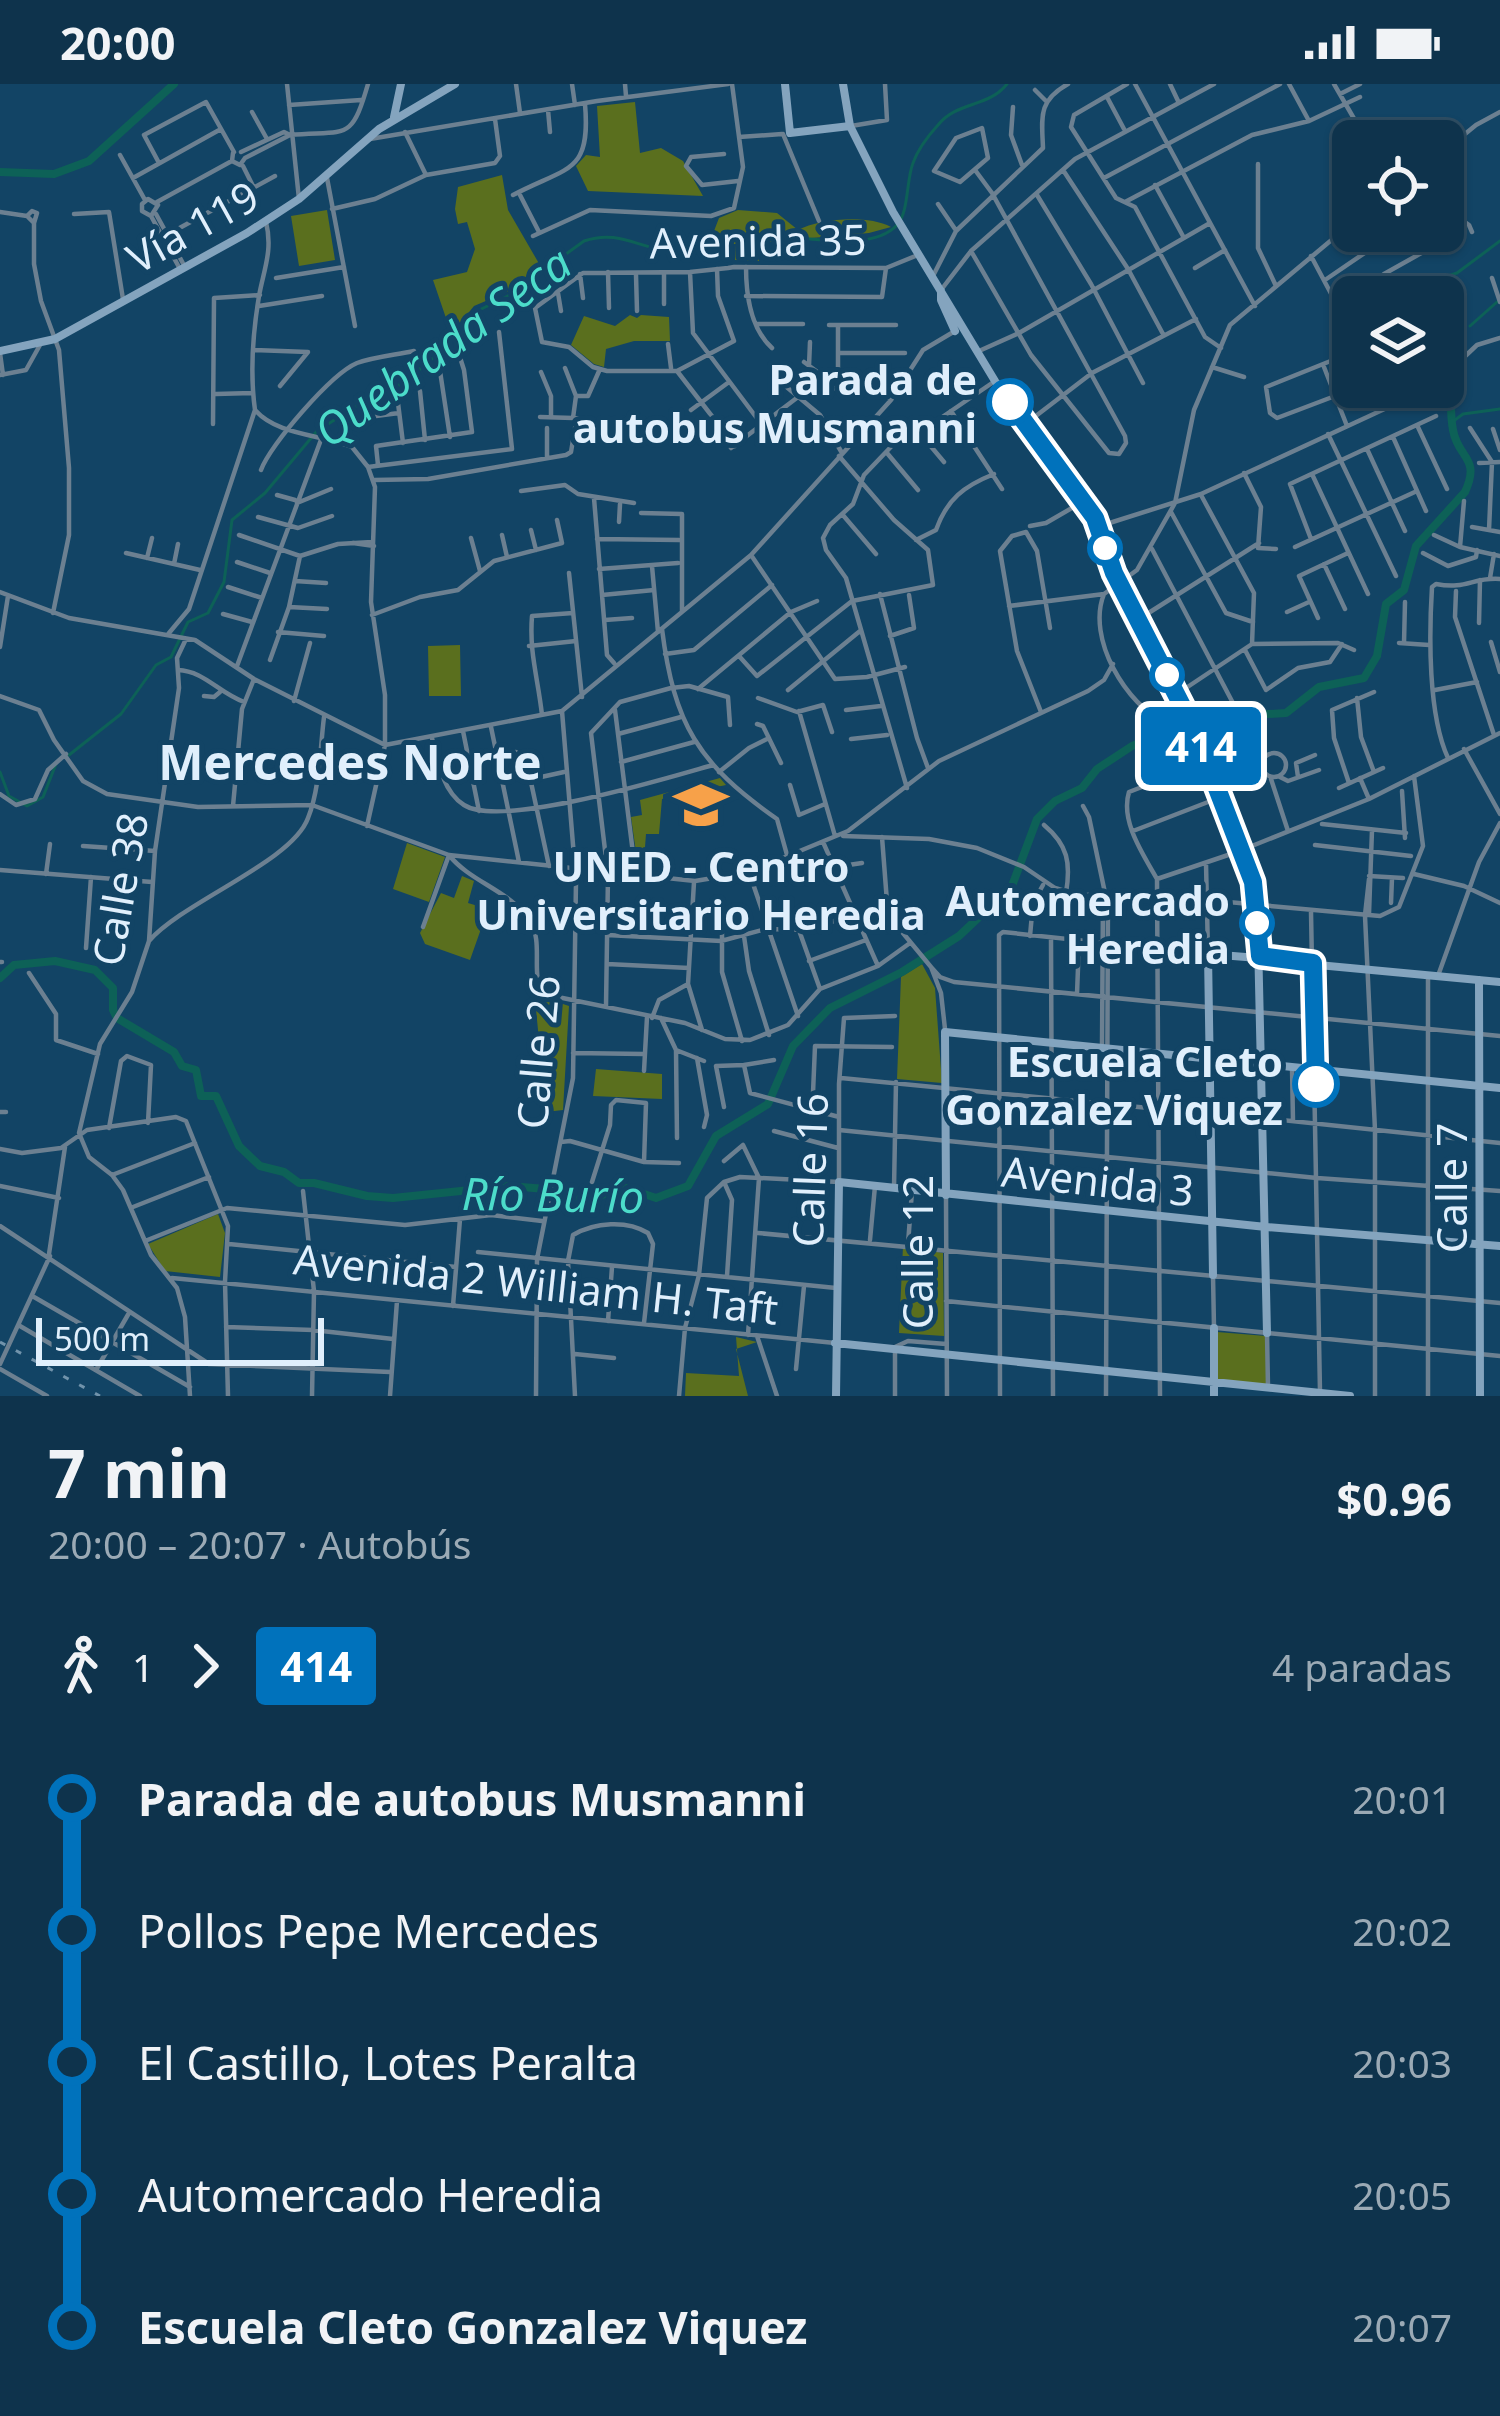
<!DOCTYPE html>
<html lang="es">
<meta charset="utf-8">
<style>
:root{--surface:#0e334c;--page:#173b53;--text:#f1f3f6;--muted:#9baab5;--line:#2e4e64}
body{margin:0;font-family:"Noto Sans",sans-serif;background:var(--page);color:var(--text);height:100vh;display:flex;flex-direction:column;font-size:45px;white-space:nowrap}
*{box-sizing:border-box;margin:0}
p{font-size:39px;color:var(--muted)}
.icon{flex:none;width:66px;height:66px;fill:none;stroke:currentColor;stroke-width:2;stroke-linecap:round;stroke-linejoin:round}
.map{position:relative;height:1312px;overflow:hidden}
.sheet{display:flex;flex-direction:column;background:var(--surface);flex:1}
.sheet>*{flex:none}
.badge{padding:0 24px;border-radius:9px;font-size:42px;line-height:78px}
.fabs{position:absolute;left:1332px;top:36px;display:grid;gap:24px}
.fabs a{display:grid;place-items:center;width:132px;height:132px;border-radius:18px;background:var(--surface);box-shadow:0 3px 9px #0004,0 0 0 3px var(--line);font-size:60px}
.scale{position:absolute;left:36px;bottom:30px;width:288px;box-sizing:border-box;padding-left:12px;border:6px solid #e0effc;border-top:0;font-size:33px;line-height:42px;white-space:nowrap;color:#e0effc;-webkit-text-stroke:9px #124465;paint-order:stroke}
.map>.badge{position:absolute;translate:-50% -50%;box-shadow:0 0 0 6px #fff}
.legs{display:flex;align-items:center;gap:18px;height:132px;padding:0 48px;font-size:39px}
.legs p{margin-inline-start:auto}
.summary{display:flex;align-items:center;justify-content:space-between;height:204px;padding:0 48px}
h1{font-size:66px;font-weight:700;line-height:90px}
ul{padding:0 48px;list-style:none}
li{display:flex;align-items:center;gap:42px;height:132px;font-size:45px}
li i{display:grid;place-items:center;width:18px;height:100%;margin:0 15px;background:currentColor}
li i::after{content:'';width:30px;height:30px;margin:-15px;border:9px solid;border-radius:50%;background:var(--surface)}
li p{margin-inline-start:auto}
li:first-child i{background:linear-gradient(#0000 50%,currentColor 0)}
li:last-child i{background:linear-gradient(currentColor 50%,#0000 0)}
.status{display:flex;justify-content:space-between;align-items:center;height:84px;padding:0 60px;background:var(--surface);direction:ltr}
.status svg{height:33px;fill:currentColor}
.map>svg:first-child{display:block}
.green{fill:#5a6f1e}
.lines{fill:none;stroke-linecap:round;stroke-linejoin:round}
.stream{stroke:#0d6157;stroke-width:3}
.river{stroke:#0d6157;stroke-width:8}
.street{stroke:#6c8091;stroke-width:4.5}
.secondary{stroke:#84a4be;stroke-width:8}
.rail{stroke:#7193ab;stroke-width:3;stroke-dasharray:6 12;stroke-linecap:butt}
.line-1-casing{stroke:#fff;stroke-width:27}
.line-1{stroke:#0072bc;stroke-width:18}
.stop-1-dot{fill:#fff;stroke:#0072bc;stroke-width:6}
.labels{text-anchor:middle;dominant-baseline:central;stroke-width:10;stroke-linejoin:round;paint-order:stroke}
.street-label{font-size:42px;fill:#e0effc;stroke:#124465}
.stop-label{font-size:42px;font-weight:bold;fill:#e0effc;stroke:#124465;text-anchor:end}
.poi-label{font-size:42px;font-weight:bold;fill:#e0effc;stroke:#124465}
.water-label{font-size:45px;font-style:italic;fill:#4cdcca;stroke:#124465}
.quarter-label{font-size:48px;font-weight:bold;fill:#e0effc;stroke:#124465}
</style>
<div class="status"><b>20:00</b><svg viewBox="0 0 49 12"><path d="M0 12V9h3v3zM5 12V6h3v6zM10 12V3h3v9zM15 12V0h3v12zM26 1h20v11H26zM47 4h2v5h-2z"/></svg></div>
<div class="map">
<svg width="1500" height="1312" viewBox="0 0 1500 1312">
<rect width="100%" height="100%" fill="#124465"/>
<path class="green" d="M635 18 640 69 661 64 683 77 703 112 588 107 576 82 586 71 600 73 597 22Z
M502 91 508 126 541 183 507 208 474 222 460 239 458 235 447 237 433 196 467 188 475 165 467 138 458 140 455 125 458 103Z
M327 126 335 176 299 182 291 132Z
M738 126 777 129 798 146C819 135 867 130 891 143L869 149 741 160 759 162V177L735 176 736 160H709L719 134Z
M630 231 637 234 641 231 669 233 670 257H634L606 265 604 283 594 280 571 261 584 232 615 242Z
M460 561 461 612H429L428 562Z
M720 694 726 701 662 715 659 750H646L643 790 639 789 631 733 642 731 640 716Z
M407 759 445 773 429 818 393 805Z
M462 792 474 797 468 819 488 825 470 876 425 860 420 849 441 809 454 814Z
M922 880 935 904 942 999 897 995 901 893Z
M534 905 539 912 569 922 563 1026 546 1028Z
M596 985 662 990V1015L593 1012Z
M218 1130 225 1149 220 1193 165 1187 148 1160Z
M903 1162 943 1169 944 1252 899 1249Z
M1217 1248 1266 1252 1267 1302 1217 1297Z
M736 1253 757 1258 736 1265 748 1312H685L686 1289 739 1292Z"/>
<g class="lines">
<path class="stream" d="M1425 213 1435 196 1457 189 1500 157
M1470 242 1497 218
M1449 269 1454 251 1465 243
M1452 338 1463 330 1500 325
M69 671 121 630 156 581 171 573 188 538 208 529 224 498 232 436 265 409 317 347 377 309 402 300 439 269 469 231 508 212 584 157C620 145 638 165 673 167 699 169 727 154 754 152 790 148 869 172 897 141 909 128 906 97 913 79 918 65 928 52 938 41 957 17 988 24 1007 0
M0 688 9 712 27 722 43 713 56 680"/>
<path class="river" d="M0 88 54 90 89 77 174 0
M0 894 14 881 55 877 95 886 113 904V926L117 934 174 968 182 982 196 986 201 1012H216L239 1062 260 1082 284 1088 299 1099H314L367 1112 393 1114 509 1102 546 1105 582 1117 594 1116 613 1104 623 1103 656 1114 688 1102 716 1052 768 1020 793 962 830 924 902 888 959 852 1012 802 1037 735 1055 717 1082 704 1097 685 1132 662 1205 634 1286 629 1319 603 1364 594 1377 572 1386 520 1404 506 1416 462 1465 408C1481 373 1458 375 1453 346 1448 320 1454 294 1449 269"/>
<path class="street" d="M287 0 299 115
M516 0 520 29
M572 0 575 21
M625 0 626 12
M1127 0 1074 31 1071 43 1116 114 1135 123 1205 253 1221 264
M1135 0 1255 222
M1170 0 1179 19
M1289 0 1309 37
M1334 0 1360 45
M1035 6 1046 17
M1340 10 1360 0
M1107 13 1124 45
M289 21 361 16
M1013 23 1011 51 1022 81
M548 26 550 48
M252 28 267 55
M851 42 887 36 885 0
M982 44 988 74 960 98 934 87 956 54Z
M405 48 426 91
M783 50 819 137
M739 53 782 50
M370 55 597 17 728 0
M241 68 284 48 290 51C347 46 351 59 368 0
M1443 68 1476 41 1500 28
M233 69 232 77 240 81 245 74 290 51
M724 70 691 73 686 82 702 101 738 97
M120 71 145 116
M159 79 144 51 206 18 234 68
M1258 80V164L1276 202
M243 82 254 104
M1063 86 1128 185 1163 250
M133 94 221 45
M327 94 355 242
M1104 94 1280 0
M1155 101 1184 154
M513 111C568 82 591 90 585 20
M520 111 539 148
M1037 111 1091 200 1143 299
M157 118 230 78
M1125 118 1252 51 1309 37 1360 13
M938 120 955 145
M1443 122 1469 141 1472 148
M332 125 375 115 426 91 495 79 500 72 495 35
M0 128 27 132 34 139V180L41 217 59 266 69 384V451L53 529
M74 130 109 128 123 215
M156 130 185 183
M27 132 32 127 37 129 34 139
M151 132 158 121 148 115 142 120V127L151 132 180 185
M533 152 590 126 711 132 734 124 743 83 732 0
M1395 152 1402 147
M163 153 275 92
M971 167 1031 271 1109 369 1119 370 1126 359 1125 352 992 109 975 86
M1311 172 1353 251
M746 183C746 211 751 245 772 264
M1195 184 1225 166
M717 185 718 212 734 257 677 287H607L593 283 569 263 542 258 535 224 583 189 690 188 728 184 734 183 886 184 918 171
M608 188 609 224
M690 188 693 249 762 341
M580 190 583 214
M934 190 956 147 1043 64C1042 35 1037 17 1068 0
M636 191 637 227
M276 194 344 183
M1492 194 1500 218
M1325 196 1369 166
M941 206 971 167 1075 75 1214 0
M558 209 561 227
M746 212 882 213 886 184
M1356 213 1384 190 1425 167 1460 134
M1400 213 1417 206 1422 193
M664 220V189
M259 222 322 212
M1339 224 1353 215
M757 240H803
M829 241H896
M668 260 671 284
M254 266 308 268 280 302
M979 267 1019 249 1210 139
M0 269 3 291
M838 269H905
M804 278 831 298
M809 282 810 258
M1212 283 1244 293
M1324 283 1347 342
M565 284 576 312H588
M440 287 450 353
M677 287 735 362
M541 288 551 312V333
M0 291 26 286 40 261
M831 299a6 6 0 1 1 12 0a6 6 0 1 1-12 0Z
M838 293V241
M1443 293 1477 261 1500 254
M777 295 820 331 842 369
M843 298H891L900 305
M849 298 858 307
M873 298 890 315
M420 307 425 356
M216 310 252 309
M588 312 600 285
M1335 312 1277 334 1270 329 1266 303 1353 268
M398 319 403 359
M255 326C278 352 321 350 352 363L368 383 375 403 371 518 385 611V661L367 742
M691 326 729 298
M951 327 1002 405
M376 332 399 329
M540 333 573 334 576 312
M573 334 591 335
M1028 338 1092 289 1196 235
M213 340 214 214 260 211
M921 340 923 353 944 378
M1417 341 1447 405
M547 344V373
M1470 344 1492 378 1489 446
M1493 345 1500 366
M1328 350 1396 492
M1393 353 1426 427
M689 359 717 338
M731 364 798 313
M1367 365 1405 447
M887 369 918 406
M1479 379 1500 378
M378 381 376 362 472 348 464 286 457 264
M368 383 512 365 499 248
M261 386C270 361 331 290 357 279 374 273 395 271 414 267
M1244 389 1261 423 1258 464 1276 465
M1312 390 1368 510
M374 396 428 395 566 371 571 368 575 344
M521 407 565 401 578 410 634 419
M277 411 295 416
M1201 411 1254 509 1252 560
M594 414 607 571 614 579
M297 419 331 405
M1171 428 1226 529 1253 538
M641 429 682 430V527
M842 430 876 470
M258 433 298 444 332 432
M619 438 620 420
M1030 442 1046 439 1084 417
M1100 442 1201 410 1432 303
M1472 443 1500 448
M531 446 536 466
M239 451 300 472 338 460 372 458
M502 451 507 473
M1434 451 1460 463 1500 472
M471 454 480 487
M597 455 679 456
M1311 455 1290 400 1436 332
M916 456 936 446C947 415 964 402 994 390
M353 459 374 462
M1295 463 1417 407
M1460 463 1464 417
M1152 465 1234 621
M126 469 200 486
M1423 469 1448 482 1476 473 1477 466
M751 471 835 595 867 593 905 583
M147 474 152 454
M237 478 270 489
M174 480 178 460
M1324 480 1345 525
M652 482 658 548
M599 485 678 479
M569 489 582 613
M1490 494 1494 470
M295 497 326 499
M228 503 262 514
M1456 507 1455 533 1494 651
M0 508 69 534 195 556 254 595 385 661 562 627 751 471 891 316 923 266 955 247
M880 510 917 654 928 684
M1104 510C1086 554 1126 621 1167 640
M602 511 654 506
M1009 522 1104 510 1137 486 1175 419 1194 326 1230 241 1353 138
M289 523 327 525
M1287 528 1309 518
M223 530 252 538
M372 531 420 513 458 506 494 477 562 459 557 436
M1318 534 1299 492 1348 469
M1139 535 1259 459
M605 536 632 534
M1479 539 1480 496
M662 545C674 640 698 680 777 735L787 771
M278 548 324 552
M169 549 189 525 255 326C250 290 253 248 259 212 264 185 273 166 266 138
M890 552 914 544 909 511
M186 555 177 574 179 604 155 767 149 857 132 908 100 960 79 1049 89 1073 112 1091 123 1106 151 1171 177 1204 185 1233 190 1312
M1491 558 1500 588
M1399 559 1429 561
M1404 559 1405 518
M529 562 576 557
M0 563 8 512
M1245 566 1266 606 1298 584 1330 578 1342 560
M665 570 694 566 772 501
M739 572 757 592 852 517 933 501 928 466 894 436 839 372
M270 576 289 523 300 472
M237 582 322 353
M178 586C204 587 219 609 244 618
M698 605 791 528 817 517
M788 606 860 547
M1435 606 1477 598
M1177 610 1252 560 1338 559 1354 566
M0 612 39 626 54 656 83 697 107 710 198 723 312 721 449 771 695 797 749 788 848 747 939 677 1088 607 1104 596 1113 580
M204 612 214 613 220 608
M758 614 797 628 823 621 832 648
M1357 614 1361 653 1374 688
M294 617 310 559
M615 626 636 793
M846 626 881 622
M799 627 835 752
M1041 628 1017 567 1000 467 1012 452 1026 448 1037 467 1050 544
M542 631C538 594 529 569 532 532L573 529
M757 640 763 642 781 679
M491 643 519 778
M463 647 479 727
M618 650 681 633
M432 654C437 676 443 708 464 721 501 745 667 694 713 681
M851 655 887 651
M1464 665 1500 730
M1262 681a12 12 0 1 1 24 0a12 12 0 1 1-24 0Z
M497 671 516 668 526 675 549 782
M1448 674C1428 631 1429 551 1432 503L1436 500C1467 506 1472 493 1500 495
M621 678 694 658
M719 688 749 664 769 654
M1280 693 1288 697 1319 686
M1298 693 1296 679 1315 671
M1360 694 1369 715
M532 695 564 688
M1271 695 1288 747
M1349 699 1334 654 1332 626 1374 608
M790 701 799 731 825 720
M1147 701 1129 708C1120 737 1143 770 1157 795
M907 704 846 494 826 466 823 454 830 441 853 420 864 391 909 344 935 338 995 297
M1339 704 1383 684
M1402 707 1405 754
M0 710 16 721 35 715 48 686 66 670
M233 722 242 625 254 595
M1083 722 1089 733 1105 809
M1322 740 1406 749
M1044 741C1068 761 1071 779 1066 809
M1133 747 1221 713
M843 752 929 755 977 764 1024 783 1055 804 1078 811 1140 810 1380 832 1399 823 1423 762 1414 692
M882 753 888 831 931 883 941 909 945 945
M823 758 878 882
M1315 761 1411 772
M83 762 155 767
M835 783 862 779
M0 786 152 798
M749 788 798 932
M46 790 50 760
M1414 790 1464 802 1500 819
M1369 792 1403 794
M1157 795 1160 1312
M1157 795 1237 768 1369 715 1500 649
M694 798 688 900 702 946
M1391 819 1392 794
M608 822 692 828
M1311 828 1320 1308
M1369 830 1372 746
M1365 831 1369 795
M1365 832 1375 1046V1312
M733 833 722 835V888L742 957
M423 843 449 771C470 798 511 807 530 837 544 859 530 890 543 910L685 939 725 955 750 956 788 941 820 905 878 882 910 859
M800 849 820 905
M607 851 721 857 766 845 806 846 853 831
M744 852 749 887 769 951
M1030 852 1033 819 1043 801
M1051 856 1053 1312
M149 857C184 817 292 778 308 734 320 704 320 665 324 633
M86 864 91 793
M809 877 866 856
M0 878H2
M607 880 689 884
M931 883 940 893 954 898 1500 952
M29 889 56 930V956L98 970
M1439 889 1479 778 1500 739
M1428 892V1312
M1077 910 1079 858
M606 922 608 791 591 649 620 618 671 604 689 602 728 613 730 641
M652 934 659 916 688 900
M661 934 676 966 677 1054
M1102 961 1103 811
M676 966 704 977
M573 969 644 970
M697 974 707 1031 704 1043
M744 981 774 976
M1292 983 1293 1037
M644 987 647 933
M841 994 1210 1030
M813 1009 815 962 892 963
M724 1023 716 982 744 981 750 1009 839 1033
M0 1028H6
M1263 1034 1500 1059
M109 1044 121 977 127 972 151 981 148 1039
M839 1046 1317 1094 1500 1107
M774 1047 838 1064
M561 1058 570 1057 644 1078 679 1079
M0 1065 22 1069 61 1064 87 1046 176 1033 186 1037 228 1142 225 1198 228 1312
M724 1077 743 1061 759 1094 748 1251
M112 1091 195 1059
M592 1098 610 1041 611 1021 616 1016 646 1019 644 1078
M724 1098 732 1116 727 1192
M0 1102 59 1114
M894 1104 896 998
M303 1107 314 1207 312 1312
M946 1114 947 1312
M133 1123 209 1093
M0 1142 209 1280 390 1288
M758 1149 1500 1219
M870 1156 875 1102
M145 1157 227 1124 405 1141 491 1131 542 1137
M229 1160 456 1183
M908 1160 912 1107
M478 1168 836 1204
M49 1170 65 1063
M1213 1191 1214 1244
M172 1194 835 1259
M34 1213 190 1303
M946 1217 1500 1272
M453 1222 460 1135
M608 1237 612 1183
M20 1242 140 1312
M226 1243 313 1246 393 1255
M1267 1249 1268 1303
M757 1252 777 1312
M575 1270 614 1274
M0 1280 50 1172
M0 1285 47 1312
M796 1285 804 1202
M96 1286 129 1229
M390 1312 397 1217
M536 1312 537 1175 573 994 576 797 562 627
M575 1312 568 1177 573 1151C595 1138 627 1136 648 1149L653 1160 644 1239
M679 1312 685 1244 699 1191 707 1114 724 1098 740 1093 839 1098V1000L844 934 895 932
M895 1312V1263L908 1257 946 1260
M1000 1312 999 851 1003 848 1208 870 1206 779
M1106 1312 1108 811"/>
<path class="secondary" d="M785 0 790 49 850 42
M843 0 850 42 893 128 995 297 1095 433 1114 489 1195 647 1251 790 1258 856 1267 1249
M394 33 401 0
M941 207V216L955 247
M0 267 55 255 247 149 299 115 379 45 455 0
M1259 880 1265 876 1500 898
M1479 896 1480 1312
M946 1111 945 948 1500 1004
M1213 1191 1208 870 1258 874
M1214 1244V1312
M835 1259 1350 1312
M836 1312 839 1098 1266 1143 1500 1162"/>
<path class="rail" d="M0 1258 100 1312"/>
</g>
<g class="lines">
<defs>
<path id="line-1" d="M1010 318 1095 434 1114 489 1195 647 1253 798 1260 872 1313 879 1316 1000"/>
</defs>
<use href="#line-1" class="line-1-casing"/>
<use href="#line-1" class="line-1"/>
</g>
<defs>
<symbol id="university-bare" viewBox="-9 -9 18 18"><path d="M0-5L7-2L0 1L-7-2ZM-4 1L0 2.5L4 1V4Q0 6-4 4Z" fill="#f7a149" stroke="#124465" stroke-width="2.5" paint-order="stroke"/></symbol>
</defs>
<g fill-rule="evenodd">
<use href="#university-bare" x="663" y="683" width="76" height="76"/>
</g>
<g class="stop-1-dot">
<circle cx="1010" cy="318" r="21"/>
<circle cx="1105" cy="464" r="15"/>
<circle cx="1167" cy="591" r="15"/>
<circle cx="1257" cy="839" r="15"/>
<circle cx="1316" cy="1000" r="21"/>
</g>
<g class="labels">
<g class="street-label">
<text transform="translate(192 142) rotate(-29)">Vía 119</text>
<text transform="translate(758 156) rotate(-1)">Avenida 35</text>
<text transform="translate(119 805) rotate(-80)">Calle 38</text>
<text transform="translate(537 968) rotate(-85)">Calle 26</text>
<text transform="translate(809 1086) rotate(-88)">Calle 16</text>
<text transform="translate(1098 1096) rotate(6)">Avenida 3</text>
<text transform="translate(1450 1104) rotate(-90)">Calle 7</text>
<text transform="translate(916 1168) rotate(-90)">Calle 12</text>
<text transform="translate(536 1199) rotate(6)">Avenida 2 William H. Taft</text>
</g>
<g class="stop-label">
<text x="977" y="294">Parada de<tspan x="977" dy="48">autobus Musmanni</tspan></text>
<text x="1230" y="815">Automercado<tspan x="1230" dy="48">Heredia</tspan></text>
<text x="1283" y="976">Escuela Cleto<tspan x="1283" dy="48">Gonzalez Viquez</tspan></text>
</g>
<g class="poi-label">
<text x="701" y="781">UNED - Centro<tspan x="701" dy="48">Universitario Heredia</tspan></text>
</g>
<g class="water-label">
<text transform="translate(442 262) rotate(-36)">Quebrada Seca</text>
<text transform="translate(553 1110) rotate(1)">Río Burío</text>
</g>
<g class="quarter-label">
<text x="350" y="677">Mercedes Norte</text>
</g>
</g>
</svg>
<div class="fabs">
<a><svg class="icon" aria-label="locate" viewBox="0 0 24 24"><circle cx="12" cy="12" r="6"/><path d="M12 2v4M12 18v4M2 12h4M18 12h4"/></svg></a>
<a><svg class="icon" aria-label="layers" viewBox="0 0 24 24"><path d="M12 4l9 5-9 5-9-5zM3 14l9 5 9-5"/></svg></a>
</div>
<div class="scale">500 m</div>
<b class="badge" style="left:1201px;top:662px;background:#0072bc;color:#fff">414</b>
</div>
<section class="sheet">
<div class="summary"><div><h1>7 min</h1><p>20:00 – 20:07 · Autobús</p></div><b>$0.96</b></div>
<div class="legs"><svg class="icon" aria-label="walk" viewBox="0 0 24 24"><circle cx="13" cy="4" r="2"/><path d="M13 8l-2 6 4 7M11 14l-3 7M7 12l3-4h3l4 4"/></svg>1<svg class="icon" aria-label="forward" viewBox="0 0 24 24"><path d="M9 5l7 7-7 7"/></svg><b class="badge" style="background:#0072bc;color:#fff">414</b><p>4 paradas</p></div>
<ul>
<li><i style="color:#0072bc"></i><b>Parada de autobus Musmanni</b><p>20:01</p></li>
<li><i style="color:#0072bc"></i><span>Pollos Pepe Mercedes</span><p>20:02</p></li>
<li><i style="color:#0072bc"></i><span>El Castillo, Lotes Peralta</span><p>20:03</p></li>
<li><i style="color:#0072bc"></i><span>Automercado Heredia</span><p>20:05</p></li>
<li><i style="color:#0072bc"></i><b>Escuela Cleto Gonzalez Viquez</b><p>20:07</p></li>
</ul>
</section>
